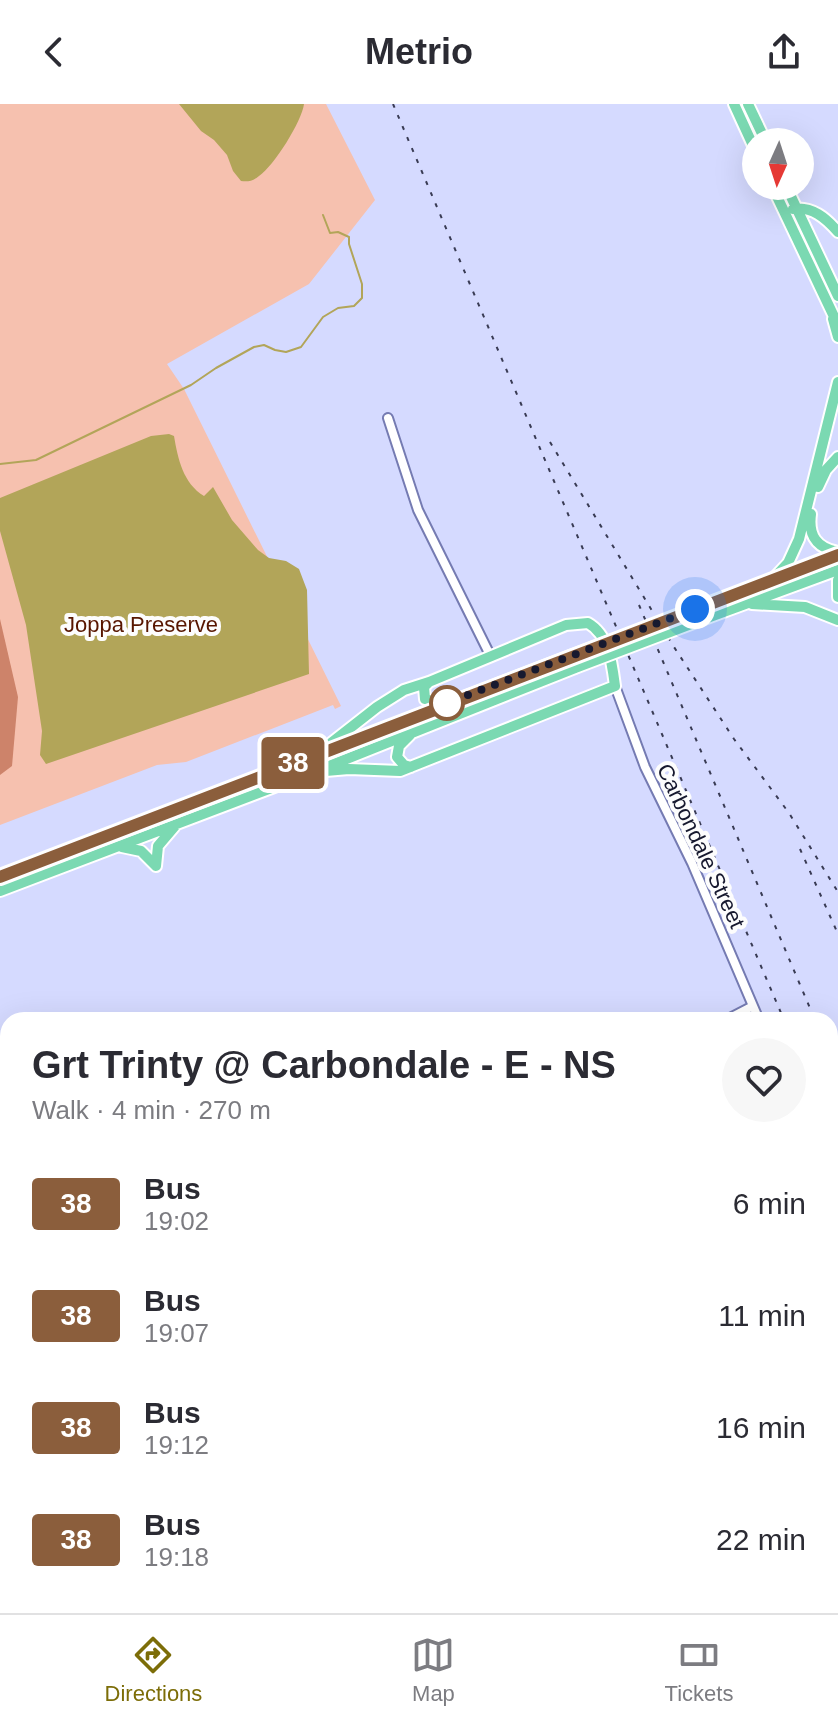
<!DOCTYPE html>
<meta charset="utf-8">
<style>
:root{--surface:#fff;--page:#f7f7f7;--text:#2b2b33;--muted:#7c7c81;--line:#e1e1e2;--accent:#7c6d08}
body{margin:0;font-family:Arial,sans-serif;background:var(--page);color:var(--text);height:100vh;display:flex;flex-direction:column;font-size:30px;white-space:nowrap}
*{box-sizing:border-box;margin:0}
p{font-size:26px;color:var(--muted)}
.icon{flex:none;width:44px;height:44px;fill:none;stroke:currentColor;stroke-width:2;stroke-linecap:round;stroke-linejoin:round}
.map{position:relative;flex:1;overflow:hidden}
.drawer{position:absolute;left:0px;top:908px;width:838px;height:602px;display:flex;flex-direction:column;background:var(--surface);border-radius:24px 24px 0 0;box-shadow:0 8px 32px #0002}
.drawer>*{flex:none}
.badge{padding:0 16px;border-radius:6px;font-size:28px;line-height:52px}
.needle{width:52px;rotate:183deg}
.buttons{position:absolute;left:742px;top:24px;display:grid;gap:16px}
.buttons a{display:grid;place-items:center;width:72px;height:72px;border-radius:50%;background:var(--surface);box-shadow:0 8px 32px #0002;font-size:40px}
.you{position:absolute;width:40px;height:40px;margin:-20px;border:6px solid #fff;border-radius:50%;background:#1a73e8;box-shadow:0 0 0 12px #1a73e833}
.map>.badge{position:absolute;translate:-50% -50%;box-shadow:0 0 0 4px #fff}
.round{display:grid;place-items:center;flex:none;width:84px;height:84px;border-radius:42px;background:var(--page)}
.overview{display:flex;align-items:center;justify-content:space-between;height:136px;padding:0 32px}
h1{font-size:38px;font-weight:700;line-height:60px}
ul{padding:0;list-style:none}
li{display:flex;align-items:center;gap:24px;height:112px;padding:0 32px}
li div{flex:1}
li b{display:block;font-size:30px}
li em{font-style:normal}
li .badge{min-width:88px;font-weight:700;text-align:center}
header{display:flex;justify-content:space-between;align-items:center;height:104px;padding:0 32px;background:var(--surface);font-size:36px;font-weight:700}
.dock{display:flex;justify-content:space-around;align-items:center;height:112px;border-top:2px solid var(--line);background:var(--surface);font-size:22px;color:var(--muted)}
.dock a{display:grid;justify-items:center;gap:4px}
.dock .current{color:var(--accent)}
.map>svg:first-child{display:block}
.green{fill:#f6c1af}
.forest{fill:#cd836a}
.water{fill:#b2a559}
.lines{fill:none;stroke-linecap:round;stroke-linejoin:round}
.stream{stroke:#b2a559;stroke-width:2}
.river{stroke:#b2a559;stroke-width:12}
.minor-casing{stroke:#757bb2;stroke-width:12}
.major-casing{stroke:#fff;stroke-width:14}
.minor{stroke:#fff;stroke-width:8}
.major{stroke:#7bd9b2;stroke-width:10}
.rail{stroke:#393b54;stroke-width:2;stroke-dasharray:4 8;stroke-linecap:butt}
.major-bridge-casing{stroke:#fff;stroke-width:14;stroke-linecap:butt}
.major-bridge{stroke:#7bd9b2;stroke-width:10}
.line-casing{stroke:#fff;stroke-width:18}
.line{stroke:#8b5e3c;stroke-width:12}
.walk{stroke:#17192f;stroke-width:8;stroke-dasharray:0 14.4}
.stop-dot{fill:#fff;stroke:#8b5e3c;stroke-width:4}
.labels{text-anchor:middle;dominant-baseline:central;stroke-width:8;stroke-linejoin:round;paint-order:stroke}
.park-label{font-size:22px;fill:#581600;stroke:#fdfdfd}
.street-label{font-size:22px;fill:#17192f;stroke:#fdfdfd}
</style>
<header><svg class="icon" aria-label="back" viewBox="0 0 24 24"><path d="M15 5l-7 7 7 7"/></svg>Metrio<svg class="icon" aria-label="share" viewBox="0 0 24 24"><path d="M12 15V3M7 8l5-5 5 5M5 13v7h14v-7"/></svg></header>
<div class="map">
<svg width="838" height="1509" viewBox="0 0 838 1509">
<rect width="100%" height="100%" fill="#d5daff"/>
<path class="green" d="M0 0H326L375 96 309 180 167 260 184 285 341 602 335 605 333 601 186 658 157 661 0 721Z"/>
<path class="forest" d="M0 515 18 593 12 662 0 671Z"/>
<path class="water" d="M179 0H304C302 17 274 62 259 72 253 77 248 78 241 77L233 67 227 51 214 36 201 27Z
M169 330 174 332C178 355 183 379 204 392L213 383 232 416 258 446 269 454 286 457 299 465 307 486 309 570 46 660 40 651 42 627 26 521 0 427V394L151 332Z
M0 1220 8 1239V1411L0 1392Z"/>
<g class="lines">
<path class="stream" d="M0 360 36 356 191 281 216 264 254 243 264 241 275 246 286 248 301 243 323 213 338 204 354 202 362 194V180L349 140V133L338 128 330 129 323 111"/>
<path class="river" d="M830 1392 838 1388"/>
<defs>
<path id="minor" d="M388 314 418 406 490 551
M615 582 645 663 692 759 759 916
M383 914 384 916
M726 916 753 902
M830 1082 838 1101
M830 1210 838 1206
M830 1331 838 1327
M577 1502 580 1509
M511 1509 524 1502"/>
<path id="major" d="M734 0 756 48
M748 0 766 38
M772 82 838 221
M786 82 838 192
M793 105C812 102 826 114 838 128
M833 215 838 233
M818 383 826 366 838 353
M811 410C808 432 817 444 838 448
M773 475 788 459 799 435 838 278
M838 476V493
M752 500 805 503 838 516
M695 505 838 451
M699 517 838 466
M429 578 424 583 425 595 442 600
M410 631 399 642 397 653 404 661 411 663
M314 668 349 665 400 667 615 582C612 559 609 531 588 519L566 521 429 578 404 586 377 603 317 650
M122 743 141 747 156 762
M156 762 158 742 175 722
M0 773 570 552
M0 787 314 668 575 564"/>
</defs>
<use href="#minor" class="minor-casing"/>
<use href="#major" class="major-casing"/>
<use href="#minor" class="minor"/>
<use href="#major" class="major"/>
<path class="rail" d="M393 0 784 916
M550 338 674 543 734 635 789 709 838 788
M639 501 815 916
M800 745 838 830
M830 952 838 970
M830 1024 838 1043"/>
<defs>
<path id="major-bridge" d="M570 552 695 505
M575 564 699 517"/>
</defs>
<use href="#major-bridge" class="major-bridge-casing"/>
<use href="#major-bridge" class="major-bridge"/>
</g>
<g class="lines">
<defs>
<path id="line" d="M0 773 838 451"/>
</defs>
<use href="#line" class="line-casing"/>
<use href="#line" class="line"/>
<path class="walk" d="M447 599 444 600 695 505"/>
</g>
<circle class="stop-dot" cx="447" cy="599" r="16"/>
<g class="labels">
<g class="park-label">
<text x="141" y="520">Joppa Preserve</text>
</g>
<g class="street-label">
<text transform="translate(701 742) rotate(65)">Carbondale Street</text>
</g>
</g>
</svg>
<div class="buttons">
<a><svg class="needle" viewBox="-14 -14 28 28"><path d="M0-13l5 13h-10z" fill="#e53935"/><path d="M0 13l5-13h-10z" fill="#7c7c81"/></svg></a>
</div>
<div class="you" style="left:695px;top:505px"></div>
<b class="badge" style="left:293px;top:659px;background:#8b5e3c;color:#fff">38</b>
<section class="drawer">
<div class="overview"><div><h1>Grt Trinty @ Carbondale - E - NS</h1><p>Walk · 4 min · 270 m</p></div><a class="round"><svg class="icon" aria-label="heart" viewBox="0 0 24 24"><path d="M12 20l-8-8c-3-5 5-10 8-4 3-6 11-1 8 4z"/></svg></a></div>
<ul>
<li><span class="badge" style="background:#8b5e3c;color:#fff">38</span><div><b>Bus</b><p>19:02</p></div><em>6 min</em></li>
<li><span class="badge" style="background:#8b5e3c;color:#fff">38</span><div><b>Bus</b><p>19:07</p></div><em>11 min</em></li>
<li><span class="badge" style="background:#8b5e3c;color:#fff">38</span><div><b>Bus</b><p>19:12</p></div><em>16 min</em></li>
<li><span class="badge" style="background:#8b5e3c;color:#fff">38</span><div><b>Bus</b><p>19:18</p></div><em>22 min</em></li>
</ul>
</section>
</div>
<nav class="dock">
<a class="current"><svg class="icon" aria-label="directions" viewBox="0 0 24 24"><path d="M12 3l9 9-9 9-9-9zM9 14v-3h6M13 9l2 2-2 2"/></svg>Directions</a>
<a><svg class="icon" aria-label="map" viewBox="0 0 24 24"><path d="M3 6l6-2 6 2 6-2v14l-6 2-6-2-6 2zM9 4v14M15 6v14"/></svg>Map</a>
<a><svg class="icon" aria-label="tickets" viewBox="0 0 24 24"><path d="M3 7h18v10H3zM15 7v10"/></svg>Tickets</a>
</nav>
